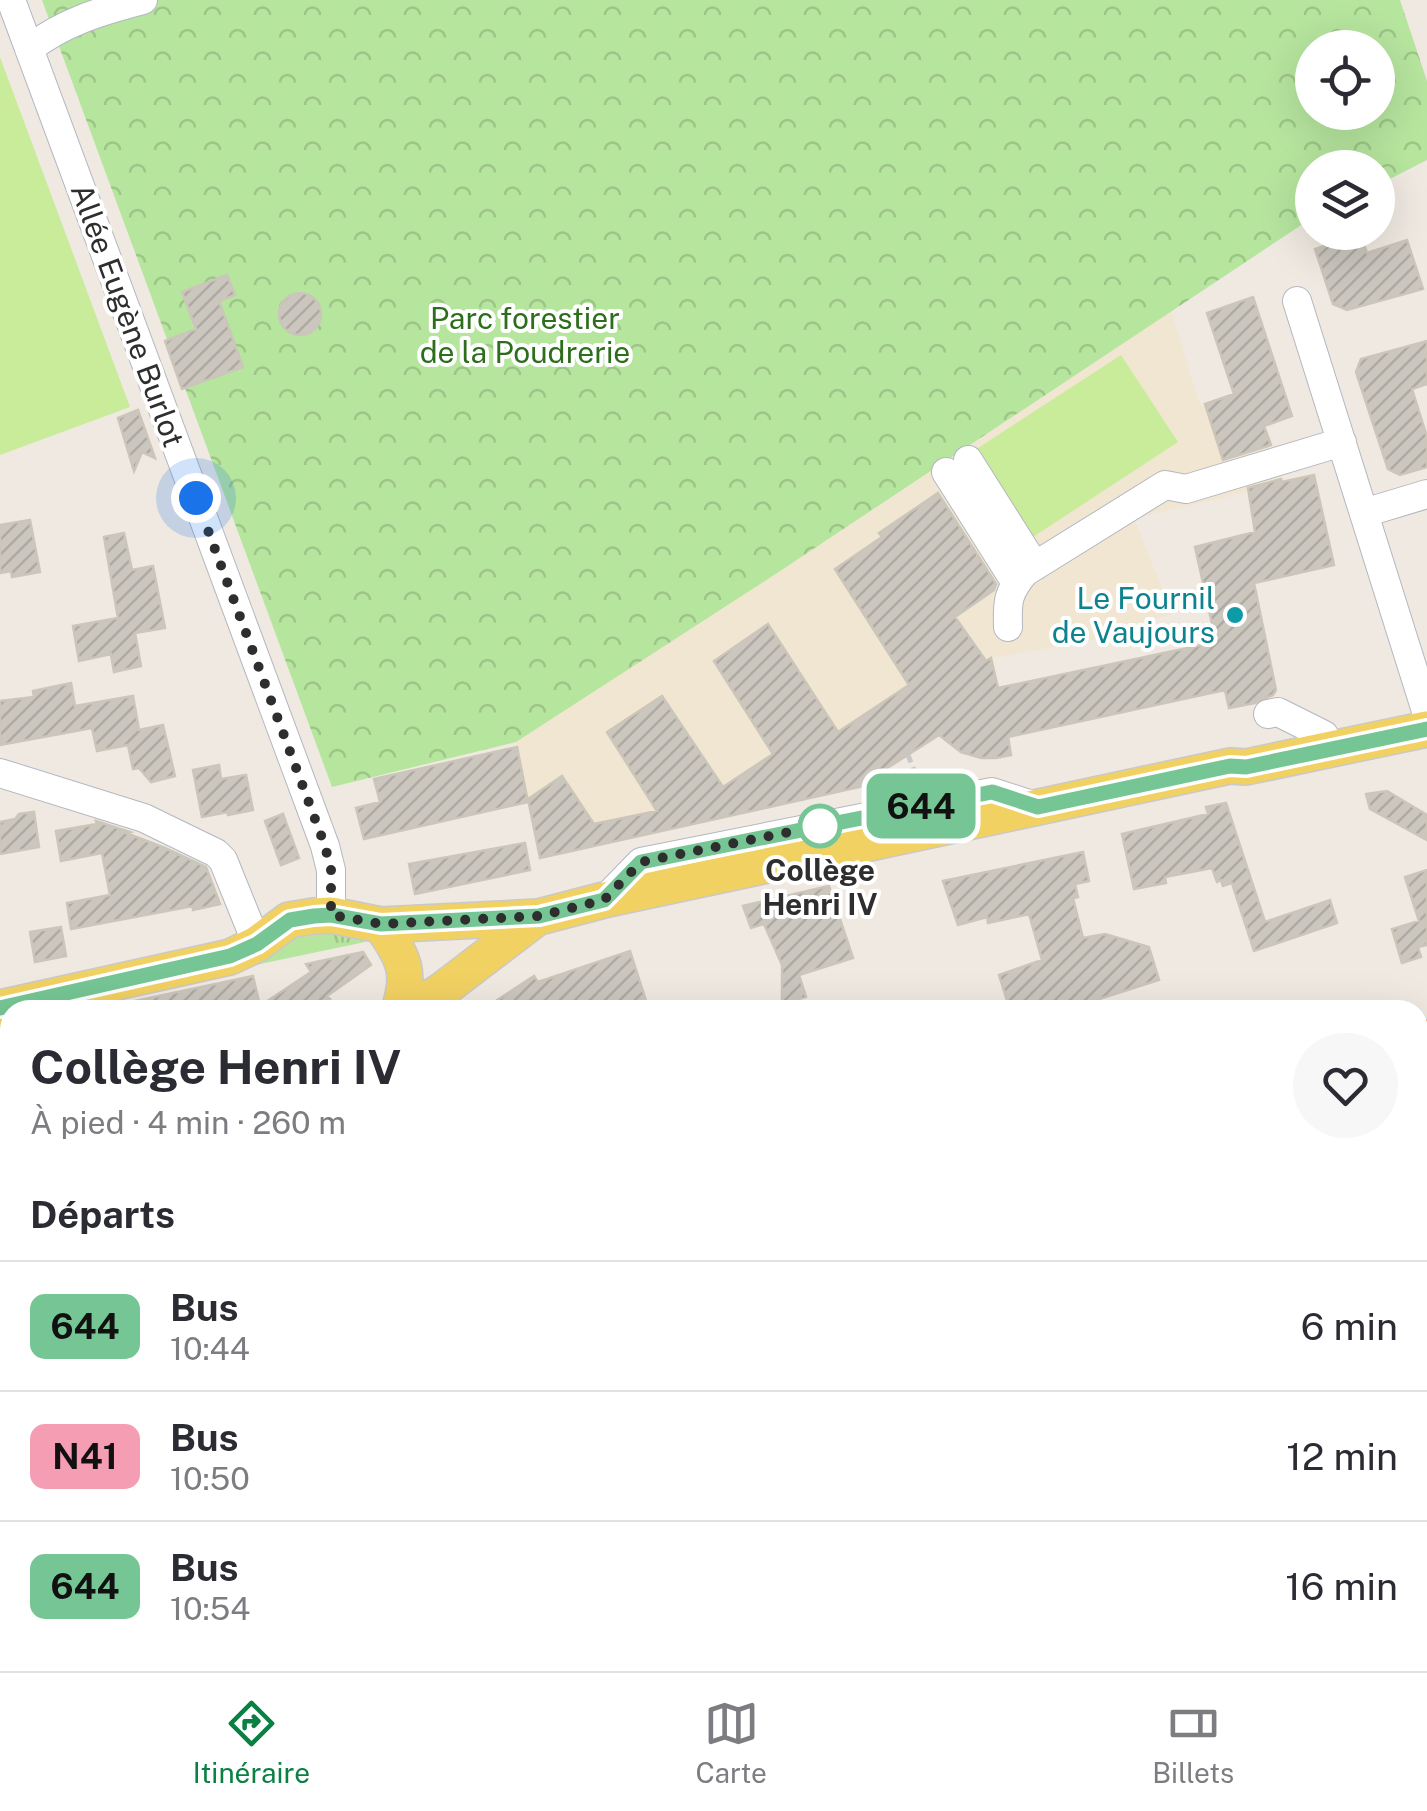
<!DOCTYPE html>
<html lang="fr">
<meta charset="utf-8">
<style>
:root{--surface:#fff;--page:#f7f7f7;--text:#2b2b33;--muted:#7c7c81;--line:#e1e1e2;--accent:#0b8043}
body{margin:0;font-family:"Public Sans",sans-serif;background:var(--page);color:var(--text);height:100vh;display:flex;flex-direction:column;font-size:38px;white-space:nowrap}
*{box-sizing:border-box;margin:0}
p{font-size:32px;color:var(--muted)}
.icon{flex:none;width:55px;height:55px;fill:none;stroke:currentColor;stroke-width:2;stroke-linecap:round;stroke-linejoin:round}
.map{position:relative;flex:1;overflow:hidden}
.side{position:absolute;left:0px;top:1000px;width:1428px;height:672px;display:flex;flex-direction:column;background:var(--surface);border-radius:30px 30px 0 0;box-shadow:0 10px 40px #0002}
.side>*{flex:none}
.badge{padding:0 20px;border-radius:15px;font-size:35px;line-height:65px}
.tools{position:absolute;left:1295px;top:30px;display:grid;gap:20px}
.tools a{display:grid;place-items:center;width:100px;height:100px;border-radius:50%;background:var(--surface);box-shadow:0 10px 40px #0002;font-size:50px}
.you{position:absolute;width:50px;height:50px;margin:-25px;border:8px solid #fff;border-radius:50%;background:#1a73e8;box-shadow:0 0 0 15px #1a73e833}
.map>.badge{position:absolute;translate:-50% -50%;box-shadow:0 0 0 5px #fff}
h2{padding:0 30px;font-size:38px;line-height:90px}
.round{display:grid;place-items:center;flex:none;width:105px;height:105px;border-radius:52px;background:var(--page)}
.headline{display:flex;align-items:center;justify-content:space-between;height:170px;padding:0 30px}
h1{font-size:48px;font-weight:700;line-height:75px}
ul{padding:0;list-style:none}
li{display:flex;align-items:center;gap:30px;height:130px;padding:0 30px;border-top:2px solid var(--line)}
li div{flex:1}
li b{display:block;font-size:38px}
li em{font-style:normal}
li .badge{min-width:110px;font-weight:700;text-align:center}
.dock{display:flex;justify-content:space-around;align-items:center;height:140px;border-top:2px solid var(--line);background:var(--surface);font-size:28px;color:var(--muted)}
.dock a{display:grid;justify-items:center;gap:5px}
.dock .active{color:var(--accent)}
.map>svg:first-child{display:block}
.education{fill:#f0e6d1}
.grass{fill:url(#grass-tufts)}
.forest{fill:url(#forest-firs)}
.park{fill:url(#park-crowns);fill-rule:evenodd}
.pitch{fill:#c9ec9a}
.building{fill:url(#building-hatch);stroke:#cbc5ba;stroke-width:2.5}
.lines{fill:none;stroke-linecap:round;stroke-linejoin:round}
.minor-casing{stroke:#b4b7c1;stroke-width:30}
.major-casing{stroke:#c9c9c9;stroke-width:38}
.highway-casing{stroke:#c9c9c9;stroke-width:42}
.path{stroke:#c9c9c9;stroke-width:5;stroke-dasharray:8 5;stroke-linecap:butt}
.minor{stroke:#fff;stroke-width:28}
.major{stroke:#f2d163;stroke-width:35}
.highway{stroke:#ffa35c;stroke-width:40}
.line-casing{stroke:#fff;stroke-width:22}
.line{stroke:#76c695;stroke-width:15}
.walk{stroke:#2e2e2e;stroke-width:10;stroke-dasharray:0 18}
.culture-dot{fill:#0f9aa8;stroke:#fff;stroke-width:4}
.stop-dot{fill:#fff;stroke:#76c695;stroke-width:5}
.labels{text-anchor:middle;dominant-baseline:central;stroke-width:8;stroke-linejoin:round;paint-order:stroke}
.street-label{font-size:30px;fill:#2e2e2e;stroke:#fff}
.park-label{font-size:30px;fill:#2c6e1b;stroke:#fff}
.culture-label{font-size:30px;fill:#0d838f;stroke:#fff;text-anchor:end}
.stop-label{font-size:30px;font-weight:bold;fill:#2e2e2e;stroke:#fff}
</style>
<div class="map">
<svg width="1427" height="1671" viewBox="0 0 1427 1671">
<defs>
<pattern id="grass-tufts" width="24" height="20" patternUnits="userSpaceOnUse" patternTransform="scale(2.5)"><rect width="24" height="20" fill="#b6e59e"/><path d="M3 7l-1-3M5 7V3M7 7l1-3M15 17l-1-3M17 17v-4M19 17l1-3" fill="none" stroke="#9dc588"/></pattern>
<pattern id="forest-firs" width="22" height="20" patternUnits="userSpaceOnUse" patternTransform="scale(2.5)"><rect width="22" height="20" fill="#b6e59e"/><path d="M5 1l3.5 6h-7zM16 11l3.5 6h-7z" fill="#9dc588"/></pattern>
<pattern id="park-crowns" width="20" height="18" patternUnits="userSpaceOnUse" patternTransform="scale(2.5)"><rect width="20" height="18" fill="#b6e59e"/><path d="M2 6a3 3 0 1 1 6 0M12 15a3 3 0 1 1 6 0" fill="none" stroke="#9dc588"/></pattern>
<pattern id="building-hatch" width="6" height="6" patternUnits="userSpaceOnUse" patternTransform="scale(2.5)"><rect width="6" height="6" fill="#cbc7bf"/><path d="M-1 1l2-2M0 6l6-6M5 7l2-2" fill="none" stroke="#afaba4"/></pattern>
</defs>
<rect width="100%" height="100%" fill="#efe9e1"/>
<path class="education" d="M1171 311 1200 405 1252 388 1283 484 1134 518 1172 614 1093 640 992 658 1011 755 988 758 971 756 950 746 941 734 870 779 873 784 540 858 516 742 906 488Z"/>
<path class="grass" d="M303 925 364 934 365 942 232 970Z"/>
<path class="forest" d="M10 1483V1662H399L413 1671H0V1486Z"/>
<path class="park" d="M42 0H1400L1427 81V160L1378 185V168H1312V218L768 579 516 742 332 787ZM1312 48H1378V112H1312Z"/>
<path class="pitch" d="M0 57 130 407 0 455Z
M1121 355 1178 442 1033 537 975 450Z"/>
<path class="building" d="M1360 234 1367 253 1407 240 1423 289 1347 310 1333 304 1315 249Z
M227 275 235 295 219 301 243 367 182 389 165 341 196 329 182 292Z
M279 314a21 21 0 1 1 42 0a21 21 0 1 1-42 0Z
M1253 297 1292 416 1264 426 1271 445 1223 460 1205 404 1234 394 1207 313Z
M1427 341V384L1412 389 1427 437V467L1400 475 1388 469 1356 372 1361 359Z
M138 410 155 458 142 452 134 471 118 418Z
M1314 475 1334 565 1254 583 1276 690 1273 695 1255 703 1229 708 1225 690 1008 737 1011 755 996 758H981L961 752 939 735 870 779 873 784 540 858 528 799 562 776 594 824 657 811 607 732 662 696 723 787 773 754 714 661 768 624 838 732 909 685 835 569 882 537 879 533 938 493 996 584 994 590 955 617 986 661 991 658 998 688 1216 642 1195 547 1255 532 1248 488 1281 479 1282 482Z
M30 520 40 572 12 577 11 571 0 573V525Z
M124 533 132 570 153 566 165 628 135 633 141 666 114 672 111 654 79 661 73 626 118 618 104 537Z
M71 683 75 706 133 696 139 730 163 725 175 776 151 782 139 768 133 769 128 745 97 751 92 728 0 745V701L34 697 33 691Z
M517 747 528 802 364 839 356 808 380 802 374 779Z
M219 765 221 779 246 775 253 810 228 815V812L202 817 193 770Z
M1387 791 1427 815V840L1370 809 1366 794Z
M1226 803 1265 922 1330 900 1337 923 1254 951 1232 883 1223 886 1221 880 1217 882 1212 868 1165 877 1166 883 1134 889 1122 834 1208 814 1206 807Z
M34 812 39 847 0 854V822L15 819 19 814Z
M283 814 299 858 281 865 265 821Z
M96 821 130 832 126 833 165 848 206 867 220 904 193 910V906L71 929 67 903 110 895 102 853 61 861 56 831 97 824Z
M525 843 530 870 415 894 409 864Z
M1083 852 1089 881 1075 884 1078 897 1073 898 1083 938 1105 934 1149 947 1159 980 1065 1010H1010L999 975 1042 960 1029 914 988 923 987 917 958 925 943 881Z
M1427 870V945L1418 947 1421 957 1402 963 1392 929 1419 921 1405 877Z
M829 886 853 958 799 975 806 997 782 1004V965L764 924 751 928 743 906Z
M61 927 66 956 35 962 30 932Z
M630 951 649 1010H482L534 976 538 982Z
M363 952 371 965 327 996 330 999 313 1010H136L135 1001 253 976 260 1006 311 972 306 964Z"/>
<g class="lines">
<defs>
<path id="minor" d="M11 0 325 846 331 870V915
M29 49C63 22 101 11 143 0
M1297 301 1427 714
M968 460 1035 566
M946 472 1016 583
M1364 513 1427 494
M1008 627C1007 601 1008 592 1025 572L1165 485 1186 489 1342 442
M1268 714 1278 712 1324 735
M0 773 144 818 216 853 223 860 257 944
M604 900 641 862 992 792 1038 807
M1418 1275 1427 1273"/>
<path id="major" d="M381 925C403 958 412 971 399 1010
M0 1008 230 957 257 944 289 920 314 916 331 915 381 925 539 917 604 900 1230 766 1246 767 1427 729
M411 1010 441 991 538 917
M0 1235 10 1234"/>
<path id="highway" d="M1418 1043 1427 1040
M1418 1112 1427 1110
M1418 1144 1427 1142
M1418 1212H1427
M0 1376 10 1373
M0 1408 10 1404"/>
</defs>
<use href="#minor" class="minor-casing"/>
<use href="#major" class="major-casing"/>
<use href="#highway" class="highway-casing"/>
<path class="path" d="M908 755 918 780
M0 1275 10 1272"/>
<use href="#minor" class="minor"/>
<use href="#major" class="major"/>
<use href="#highway" class="highway"/>
</g>
<g class="lines">
<defs>
<path id="line" d="M0 1008 230 956 257 944 290 920 314 916 331 915 381 924 539 916 604 900 641 862 992 792 1038 807 1230 766 1246 767 1427 729"/>
</defs>
<use href="#line" class="line-casing"/>
<use href="#line" class="line"/>
<path class="walk" d="M196 498 325 846 331 870V915L381 924 539 916 604 900 641 862 824 825 820 826"/>
</g>
<circle class="culture-dot" cx="1235" cy="615" r="10"/>
<circle class="stop-dot" cx="820" cy="826" r="20"/>
<g class="labels">
<g class="street-label">
<text transform="translate(128 315) rotate(70)">Allée Eugène Burlot</text>
</g>
<g class="park-label">
<text x="525" y="318">Parc forestier<tspan x="525" dy="34">de la Poudrerie</tspan></text>
</g>
<g class="culture-label">
<text x="1215" y="598">Le Fournil<tspan x="1215" dy="34">de Vaujours</tspan></text>
</g>
<g class="stop-label">
<text x="820" y="870">Collège<tspan x="820" dy="34">Henri IV</tspan></text>
</g>
</g>
</svg>
<div class="tools">
<a><svg class="icon" aria-label="locate" viewBox="0 0 24 24"><circle cx="12" cy="12" r="6"/><path d="M12 2v4M12 18v4M2 12h4M18 12h4"/></svg></a>
<a><svg class="icon" aria-label="layers" viewBox="0 0 24 24"><path d="M12 4l9 5-9 5-9-5zM3 14l9 5 9-5"/></svg></a>
</div>
<div class="you" style="left:196px;top:498px"></div>
<b class="badge" style="left:921px;top:806px;background:#76c695;color:#111">644</b>
<section class="side">
<div class="headline"><div><h1>Collège Henri IV</h1><p>À pied · 4 min · 260 m</p></div><a class="round"><svg class="icon" aria-label="heart" viewBox="0 0 24 24"><path d="M12 20l-8-8c-3-5 5-10 8-4 3-6 11-1 8 4z"/></svg></a></div>
<h2>Départs</h2>
<ul>
<li><span class="badge" style="background:#76c695;color:#111">644</span><div><b>Bus</b><p>10:44</p></div><em>6 min</em></li>
<li><span class="badge" style="background:#f59eb3;color:#111">N41</span><div><b>Bus</b><p>10:50</p></div><em>12 min</em></li>
<li><span class="badge" style="background:#76c695;color:#111">644</span><div><b>Bus</b><p>10:54</p></div><em>16 min</em></li>
</ul>
</section>
</div>
<nav class="dock">
<a class="active"><svg class="icon" aria-label="directions" viewBox="0 0 24 24"><path d="M12 3l9 9-9 9-9-9zM9 14v-3h6M13 9l2 2-2 2"/></svg>Itinéraire</a>
<a><svg class="icon" aria-label="map" viewBox="0 0 24 24"><path d="M3 6l6-2 6 2 6-2v14l-6 2-6-2-6 2zM9 4v14M15 6v14"/></svg>Carte</a>
<a><svg class="icon" aria-label="tickets" viewBox="0 0 24 24"><path d="M3 7h18v10H3zM15 7v10"/></svg>Billets</a>
</nav>
